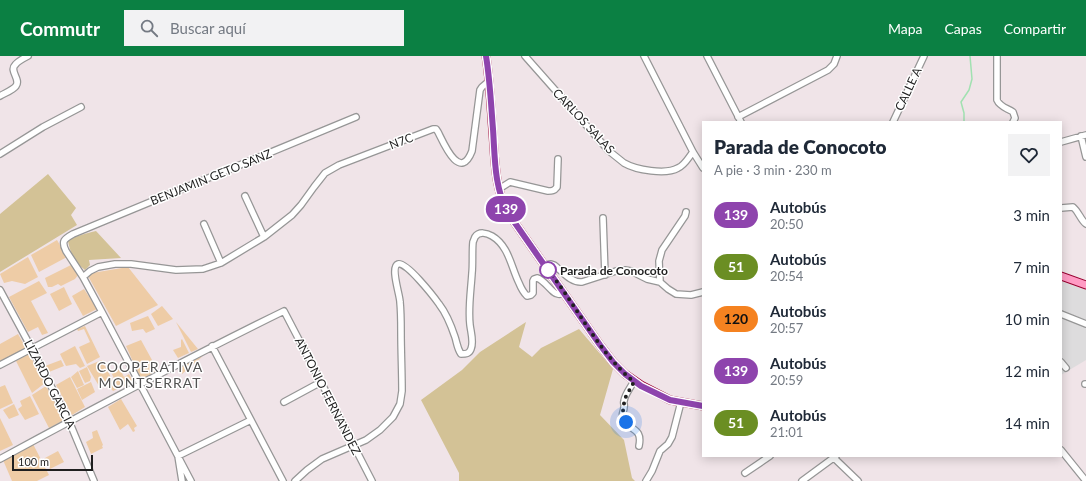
<!DOCTYPE html>
<html lang="es">
<meta charset="utf-8">
<style>
:root{--surface:#fff;--page:#f2f2f3;--text:#1f2937;--muted:#747a83;--accent:#0b8043}
body{margin:0;font-family:Lato,sans-serif;background:var(--page);color:var(--text);height:100vh;display:flex;flex-direction:column;font-size:15px;white-space:nowrap}
*{box-sizing:border-box;margin:0}
p{font-size:13px;color:var(--muted)}
.icon{flex:none;width:22px;height:22px;fill:none;stroke:currentColor;stroke-width:2;stroke-linecap:round;stroke-linejoin:round}
.map{position:relative;flex:1;overflow:hidden}
.details{position:absolute;left:702px;top:65px;width:360px;height:336px;display:flex;flex-direction:column;background:var(--surface);border-radius:0px;box-shadow:0 2px 10px #0003}
.details>*{flex:none}
.badge{padding:0 8px;border-radius:13px;font-size:14px;line-height:26px}
.scale{position:absolute;left:12px;bottom:10px;width:81px;box-sizing:border-box;padding-left:4px;border:2px solid #1f1f1f;border-top:0;font-size:11px;line-height:14px;white-space:nowrap;color:#1f1f1f;-webkit-text-stroke:3px #fff;paint-order:stroke}
.you{position:absolute;width:20px;height:20px;margin:-10px;border:3px solid #fff;border-radius:50%;background:#1a73e8;box-shadow:0 0 0 6px #1a73e833}
.map>.badge{position:absolute;translate:-50% -50%;box-shadow:0 0 0 2px #fff}
.round{display:grid;place-items:center;flex:none;width:42px;height:42px;border-radius:0px;background:var(--page)}
.headline{display:flex;align-items:center;justify-content:space-between;height:68px;padding:0 12px}
h1{font-size:19px;font-weight:800;line-height:30px}
ul{padding:0;list-style:none}
li{display:flex;align-items:center;gap:12px;height:52px;padding:0 12px}
li div{flex:1}
li b{display:block;font-size:15px}
li em{font-style:normal}
li .badge{min-width:44px;font-weight:700;text-align:center}
header{display:flex;align-items:center;gap:24px;box-sizing:border-box;height:56px;padding:0 20px;background:var(--accent);color:#fff}
header strong{font-size:19px}
nav{display:flex;gap:22px;margin-inline-start:auto;font-size:14px}
.search{width:280px;height:36px;background:var(--page);display:flex;align-items:center;gap:10px;box-sizing:border-box;padding:0 14px;border-radius:0px;color:var(--muted);font-size:15px}
.map>svg:first-child{display:block}
.residential{fill:#dddcdd}
.grass{fill:#eecca6}
.forest{fill:#d3c296}
.lines{fill:none;stroke-linecap:round;stroke-linejoin:round}
.stream{stroke:#a1e1b1;stroke-width:1.5}
.minor-casing{stroke:#969696;stroke-width:8}
.major-casing{stroke:#9a0031;stroke-width:9}
.minor{stroke:#fff;stroke-width:5.5}
.major{stroke:#ff9bc4;stroke-width:7}
.line-casing{stroke:#fff;stroke-width:9}
.line{stroke:#8e44ad;stroke-width:6}
.walk{stroke:#1f1f1f;stroke-width:4;stroke-dasharray:0 7.2}
.stop-dot{fill:#fff;stroke:#8e44ad;stroke-width:2}
.labels{text-anchor:middle;dominant-baseline:central;stroke-width:3;stroke-linejoin:round;paint-order:stroke}
.street-label{font-size:12px;fill:#1f1f1f;stroke:#fff}
.stop-label{font-size:12px;font-weight:bold;fill:#1f1f1f;stroke:#fff;text-anchor:start}
.quarter-label{font-size:14px;letter-spacing:1px;fill:#525252;stroke:#fff}
</style>
<header>
<strong>Commutr</strong>
<div class="search"><svg class="icon" aria-label="search" viewBox="0 0 24 24"><circle cx="10" cy="10" r="6"/><path d="M15 15l6 6"/></svg>Buscar aquí</div>
<nav><a>Mapa</a><a>Capas</a><a>Compartir</a></nav>
</header>
<div class="map">
<svg width="1086" height="425" viewBox="0 0 1086 425">
<rect width="100%" height="100%" fill="#f0e4e8"/>
<path class="residential" d="M1061 225 1086 234V304L1061 319Z"/>
<path class="grass" d="M57 184 67 201 39 216 31 199Z
M28 201 38 221 25 228 12 225 4 227 0 218Z
M71 209 78 219 75 223 61 230 58 228 52 231H48L45 222Z
M128 211 158 249 116 270 88 220 92 217Z
M39 225 47 237 31 245 48 277 42 279 38 271 28 276 9 241Z
M64 231 72 248 59 255 50 238Z
M84 233 97 253 83 260 72 240Z
M162 250 173 263 158 270 151 258Z
M148 260 155 273 146 277 143 273 132 275 130 267Z
M176 266 198 293 191 296Z
M85 270 100 301 87 308 79 291 90 286 84 273 78 275 77 273Z
M18 278 26 292 0 305V288Z
M182 283 189 297 178 302 173 294 181 291V284Z
M141 284 152 304 151 307 156 315 141 324 126 290Z
M75 290 85 310 80 312 76 308 66 310 60 298Z
M29 298 45 327 32 337 16 305Z
M203 300 182 318 179 311Z
M61 304 64 310 49 316 45 310Z
M102 304 117 333 113 335 106 327 99 330 87 310Z
M87 311 91 321 90 325 85 327 79 315Z
M115 313H120L124 321 129 318 133 325 119 333 111 316Z
M78 315 84 329 77 332 71 321Z
M70 321 85 351 72 359 56 329Z
M91 326 95 336 82 344 77 333Z
M5 329 13 347 0 353V331Z
M46 330 64 364 49 372 32 339Z
M30 340 39 358 25 364 18 353 22 350 20 345Z
M121 343 137 370 134 372 135 375 133 376 128 368 120 374 108 351Z
M14 348 19 359 9 363 3 354Z
M0 362 13 389 0 395Z
M97 374 103 389 102 390 103 392 91 398 86 386 93 382 92 376Z
M33 388 49 419 37 425H12L3 404Z
M58 395 64 406 50 413 45 402Z"/>
<path class="forest" d="M48 118 76 152 71 159 77 169 0 216V158Z
M96 175 121 202 89 204 90 209 85 214C75 207 70 196 68 185 74 180 88 177 96 175Z
M526 266 519 291 532 301 541 292 579 273 613 313 600 359 624 384 632 422 635 425H459V417L421 344 462 314 480 296Z"/>
<g class="lines">
<path class="stream" d="M964 66V57L961 46 969 34 972 23 970 0"/>
<defs>
<path id="minor" d="M525 0 609 95C614 99 619 103 624 107 636 114 666 119 678 112 685 109 688 102 693 96
M644 0 693 96 703 112
M707 0 741 66
M997 0V44C1000 51 1007 52 1013 56L1015 62 1013 66
M0 40C5 37 13 34 16 30 21 23 9 15 15 9 18 5 24 2 28 0
M738 61 828 14 834 8 837 0
M893 66 924 0
M1081 80 1086 101
M1061 86 1086 79
M0 98 43 71 81 51
M499 133 510 126 548 135C552 135 554 135 557 131L558 103
M245 140 264 181
M1061 152 1073 151C1079 156 1080 163 1086 168
M603 162 605 219
M204 168 221 207
M545 209 551 208 554 209C563 216 571 227 582 226L616 215 625 214 631 215 647 223 660 226 668 233 676 238 691 239 703 236
M83 221 90 215 98 211 115 208H131L176 214 203 213 221 207 264 181 292 159 301 149 314 131 325 117 339 109 433 73H436L438 76C444 88 460 126 472 95L480 34 482 31 489 25
M660 226 659 205 662 194 685 160 686 156
M0 234 32 293 69 365 94 425
M1061 258 1086 268
M212 290 283 425
M1061 306 1066 312
M0 309 102 256
M634 325C631 331 625 338 624 345 623 349 625 347 624 351 624 356 621 357 623 363 629 375 643 371 639 390
M1085 328H1086
M284 346 321 326
M1061 394 1086 425
M834 402 858 425
M0 403C94 352 188 302 284 255L321 326 372 425
M745 417 770 400
M182 425 178 400 251 364
M191 425 102 256 83 221 66 195C61 185 64 183 73 178L356 61
M295 425 307 414 322 403 366 384 380 374 393 361 400 348 402 335C402 315 401 296 401 276 401 266 401 256 400 246 400 239 390 211 398 208 406 205 434 241 439 248 446 257 451 269 455 281 457 287 457 292 461 298 466 298 469 298 471 293 474 286 471 277 470 269 468 252 471 234 472 217 473 208 472 194 473 186 473 186 475 181 475 181 479 175 487 177 492 180 509 190 511 211 519 227 521 232 523 236 527 240L531 239 533 237V225L534 223 537 222C545 224 552 238 558 238 560 239 562 238 564 237
M646 425 652 415 660 395 668 388 672 381 681 346
M802 425 836 400"/>
<path id="major" d="M486 0C490 26 491 53 493 79 495 106 495 133 508 157L600 289 613 306 625 318 641 329 670 344 703 350
M1061 220 1086 229"/>
</defs>
<use href="#minor" class="minor-casing"/>
<use href="#major" class="major-casing"/>
<use href="#minor" class="minor"/>
<use href="#major" class="major"/>
</g>
<g class="lines">
<defs>
<path id="line" d="M486 0C490 24 491 49 493 73 495 102 494 131 508 157L600 289 613 306 625 318 641 330 670 344 703 350"/>
</defs>
<use href="#line" class="line-casing"/>
<use href="#line" class="line"/>
<path class="walk" d="M548 214C578 251 597 295 634 326L624 344V352L622 357 623 363 626 366"/>
</g>
<circle class="stop-dot" cx="548" cy="214" r="8"/>
<g class="labels">
<g class="street-label">
<text transform="translate(908 33) rotate(-65)">CALLE A</text>
<text transform="translate(584 65) rotate(47)">CARLOS SALAS</text>
<text transform="translate(401 85) rotate(-21)">N7C</text>
<text transform="translate(211 121) rotate(-22)">BENJAMIN GETO SANZ</text>
<text transform="translate(50 328) rotate(63)">LIZARDO GARCIA</text>
<text transform="translate(328 340) rotate(63)">ANTONIO FERNANDEZ</text>
</g>
<g class="stop-label">
<text x="560" y="214">Parada de Conocoto</text>
</g>
<g class="quarter-label">
<text x="150" y="310">COOPERATIVA<tspan x="150" dy="16">MONTSERRAT</tspan></text>
</g>
</g>
</svg>
<div class="scale">100 m</div>
<div class="you" style="left:626px;top:366px"></div>
<b class="badge" style="left:506px;top:153px;background:#8e44ad;color:#fff">139</b>
<section class="details">
<div class="headline"><div><h1>Parada de Conocoto</h1><p>A pie · 3 min · 230 m</p></div><a class="round"><svg class="icon" aria-label="heart" viewBox="0 0 24 24"><path d="M12 20l-8-8c-3-5 5-10 8-4 3-6 11-1 8 4z"/></svg></a></div>
<ul>
<li><span class="badge" style="background:#8e44ad;color:#fff">139</span><div><b>Autobús</b><p>20:50</p></div><em>3 min</em></li>
<li><span class="badge" style="background:#6b8e23;color:#fff">51</span><div><b>Autobús</b><p>20:54</p></div><em>7 min</em></li>
<li><span class="badge" style="background:#f58220;color:#111">120</span><div><b>Autobús</b><p>20:57</p></div><em>10 min</em></li>
<li><span class="badge" style="background:#8e44ad;color:#fff">139</span><div><b>Autobús</b><p>20:59</p></div><em>12 min</em></li>
<li><span class="badge" style="background:#6b8e23;color:#fff">51</span><div><b>Autobús</b><p>21:01</p></div><em>14 min</em></li>
</ul>
</section>
</div>
